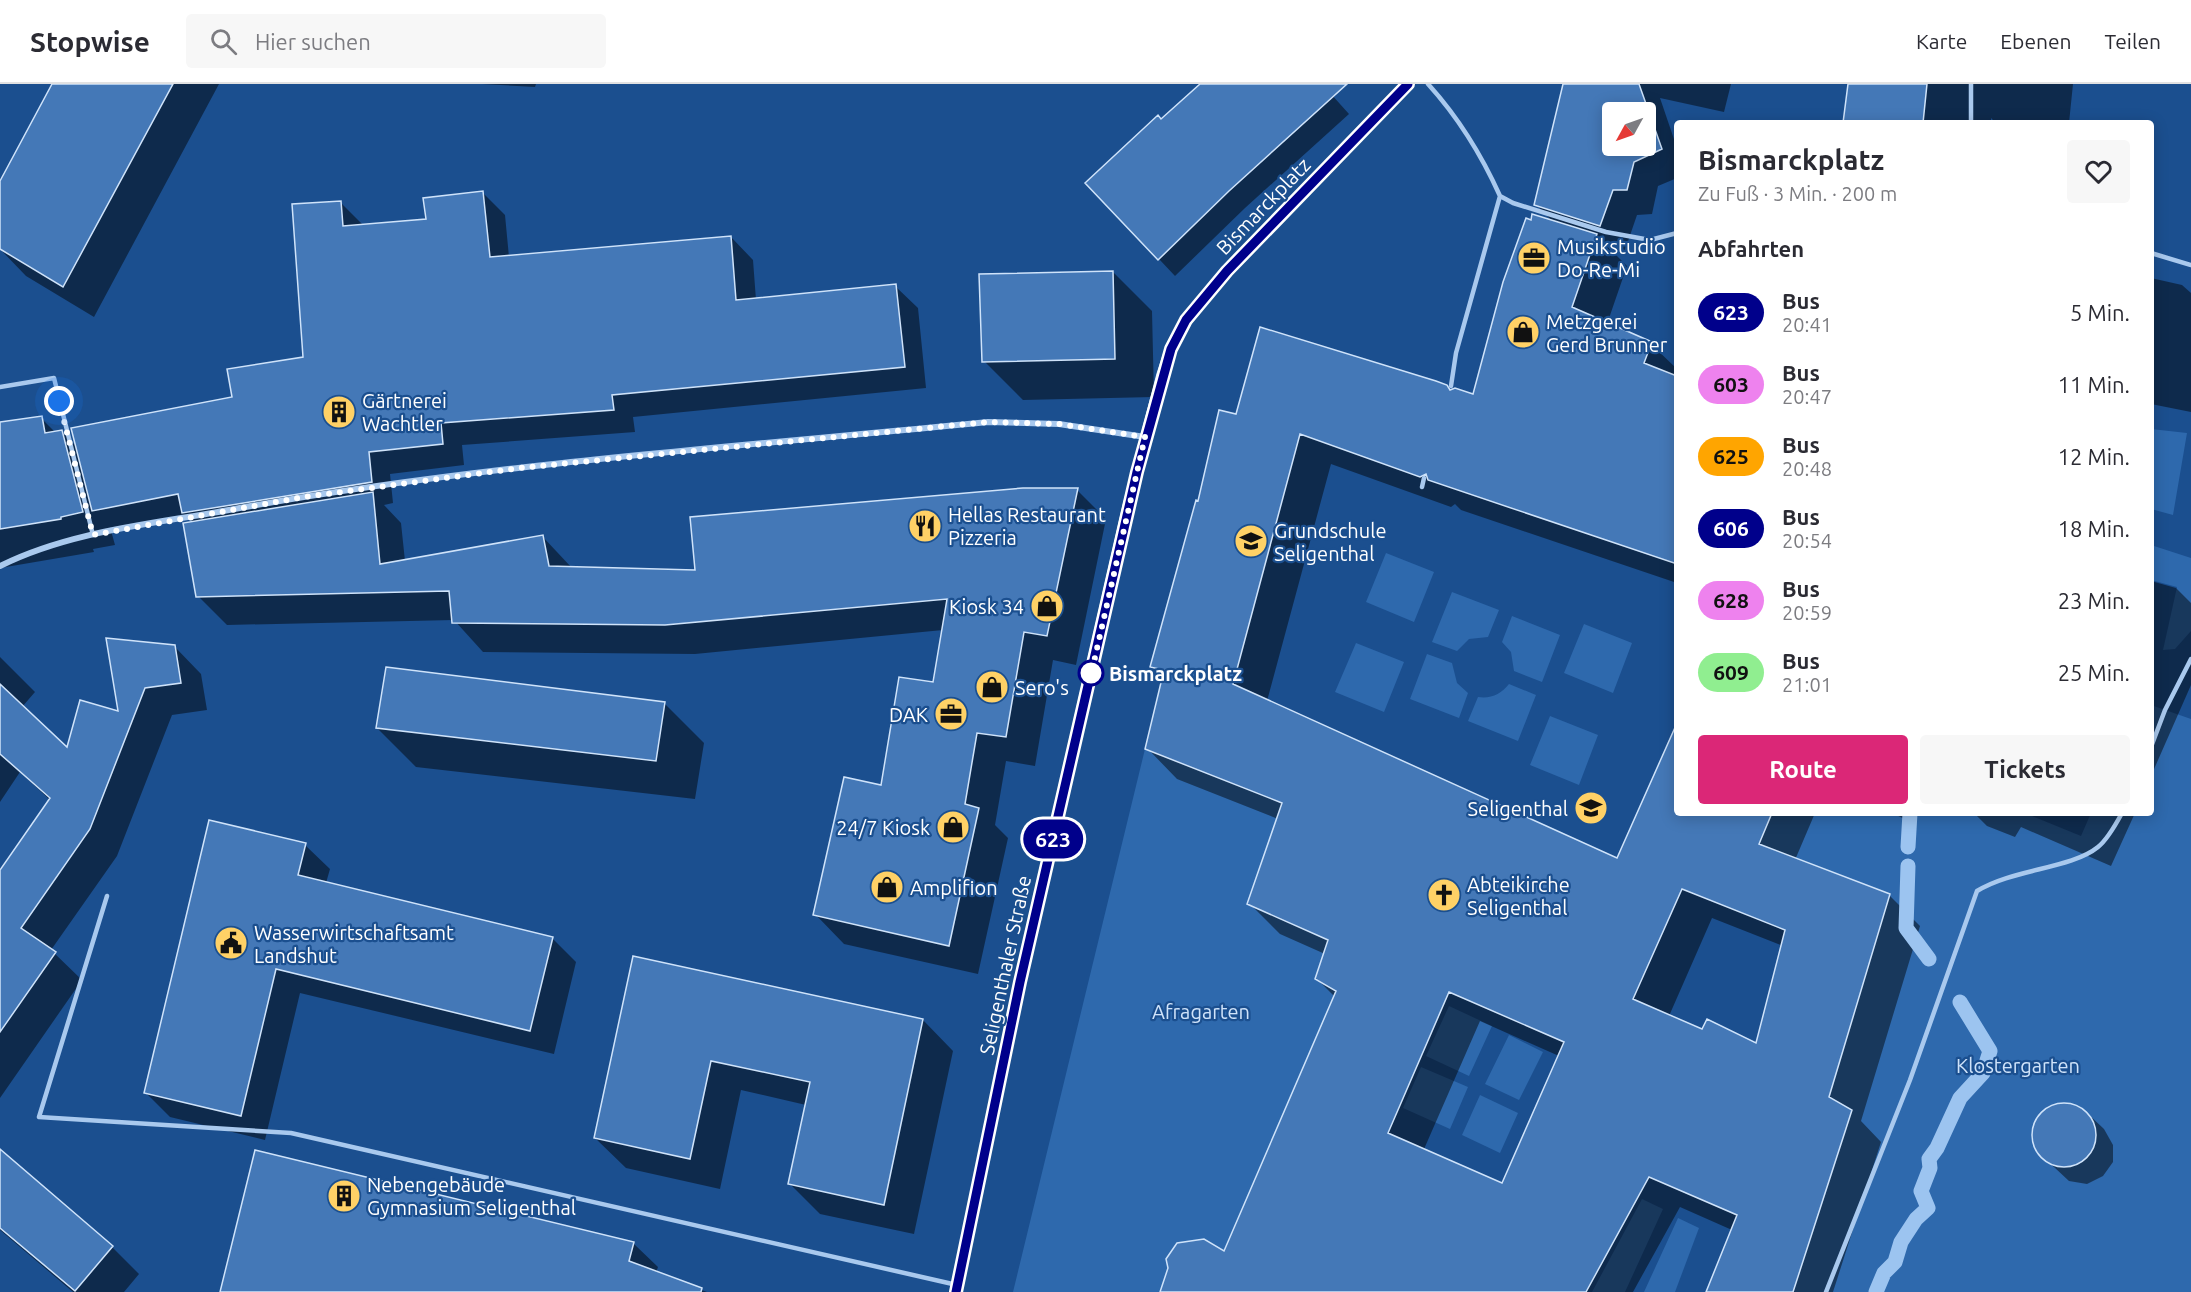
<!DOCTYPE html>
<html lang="de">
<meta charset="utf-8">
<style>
:root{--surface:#fff;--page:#f7f7f7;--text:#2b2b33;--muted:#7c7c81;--line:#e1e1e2;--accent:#db2777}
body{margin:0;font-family:Ubuntu,sans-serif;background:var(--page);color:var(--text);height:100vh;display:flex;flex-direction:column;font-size:22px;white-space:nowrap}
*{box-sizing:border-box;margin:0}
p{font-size:20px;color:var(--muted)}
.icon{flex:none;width:33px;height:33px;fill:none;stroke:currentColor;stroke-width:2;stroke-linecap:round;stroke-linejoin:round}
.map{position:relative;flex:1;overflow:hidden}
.details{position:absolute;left:1674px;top:36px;width:480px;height:696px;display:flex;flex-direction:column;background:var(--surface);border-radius:6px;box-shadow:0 3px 15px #0003}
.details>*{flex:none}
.badge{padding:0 12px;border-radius:20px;font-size:21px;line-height:39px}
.needle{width:39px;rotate:230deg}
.fabs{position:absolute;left:1602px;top:18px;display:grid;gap:12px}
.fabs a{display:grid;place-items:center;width:54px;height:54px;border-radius:6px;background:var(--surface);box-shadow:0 3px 15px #0003;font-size:30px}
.you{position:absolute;width:30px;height:30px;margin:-15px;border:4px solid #fff;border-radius:50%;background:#1a73e8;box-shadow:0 0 0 9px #1a73e833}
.map>.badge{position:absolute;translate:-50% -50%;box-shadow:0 0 0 3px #fff}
h2{padding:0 24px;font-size:22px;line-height:54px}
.round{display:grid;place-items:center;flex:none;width:63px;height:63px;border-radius:6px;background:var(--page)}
.head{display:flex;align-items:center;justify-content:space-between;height:102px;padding:0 24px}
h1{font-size:28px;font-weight:600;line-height:45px}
.cta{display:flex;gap:12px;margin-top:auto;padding:12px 24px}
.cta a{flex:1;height:69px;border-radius:6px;background:var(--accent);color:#fff;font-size:24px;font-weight:600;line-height:69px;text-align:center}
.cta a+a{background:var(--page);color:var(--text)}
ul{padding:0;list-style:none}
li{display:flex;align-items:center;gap:18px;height:72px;padding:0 24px}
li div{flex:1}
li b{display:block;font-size:22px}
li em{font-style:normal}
li .badge{min-width:66px;font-weight:700;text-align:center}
header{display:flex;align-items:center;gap:36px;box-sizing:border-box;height:84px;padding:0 30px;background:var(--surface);border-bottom:2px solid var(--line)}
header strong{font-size:28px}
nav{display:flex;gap:33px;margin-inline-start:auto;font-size:21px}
.search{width:420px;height:54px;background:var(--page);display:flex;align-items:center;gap:15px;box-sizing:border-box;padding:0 21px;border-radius:6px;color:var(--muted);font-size:22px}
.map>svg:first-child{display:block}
.green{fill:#2e69ad}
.shadow{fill:#0007;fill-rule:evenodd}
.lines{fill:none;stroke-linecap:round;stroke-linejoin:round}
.stream{stroke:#9cc4f0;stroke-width:15}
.building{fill:#4478b7;stroke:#cfe3fa;stroke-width:1.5;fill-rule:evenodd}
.lane{stroke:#a9c9ee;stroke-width:4.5}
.street{stroke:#a9c9ee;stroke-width:6}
.secondary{stroke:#d6e6fa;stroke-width:12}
.line-casing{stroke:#fff;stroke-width:14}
.line{stroke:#00008b;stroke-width:9}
.walk{stroke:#fff;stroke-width:6;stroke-dasharray:0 10.8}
.stop-dot{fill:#fff;stroke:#00008b;stroke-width:3}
.labels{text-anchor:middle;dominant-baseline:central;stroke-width:4.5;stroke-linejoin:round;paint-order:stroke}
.street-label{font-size:20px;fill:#fff;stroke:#1b4f8f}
.poi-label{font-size:20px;fill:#fff;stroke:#1b4f8f;text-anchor:start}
.stop-label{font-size:20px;font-weight:bold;fill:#fff;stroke:#1b4f8f;text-anchor:start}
.park-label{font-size:20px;fill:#cfe3fa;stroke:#1b4f8f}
</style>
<header>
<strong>Stopwise</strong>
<div class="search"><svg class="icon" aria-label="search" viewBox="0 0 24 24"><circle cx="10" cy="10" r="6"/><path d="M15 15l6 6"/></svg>Hier suchen</div>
<nav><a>Karte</a><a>Ebenen</a><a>Teilen</a></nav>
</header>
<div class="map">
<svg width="2191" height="1208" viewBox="0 0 2191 1208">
<rect width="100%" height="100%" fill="#1b4f8f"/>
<path class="green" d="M2151 345 2187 349 2173 431 2151 425Z
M2151 461 2191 474V547L2175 565 2163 566 2177 503 2151 496Z
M1386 469 1434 488 1414 538 1366 518Z
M1452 508 1499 526 1488 553 1469 555 1457 567 1432 558Z
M1512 532 1560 551 1542 598 1514 587 1511 568 1502 558Z
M1584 540 1632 559 1613 609 1564 589Z
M1356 559 1404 578 1384 628 1335 608Z
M1427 570 1452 579 1457 599 1468 609 1459 634 1410 615Z
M1509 600 1536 611 1518 657 1468 637 1478 613C1491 615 1501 610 1509 600Z
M2151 621 2191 635V1208H1793L1852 1027 1829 1013 1890 810 1759 760 1772 729H2025L2081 752 2091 729H2151Z
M1550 632 1598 651 1579 701 1530 681Z
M1145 665 1282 719 1328 856 1315 895 1336 907 1224 1167 1207 1157 1205 1160 1197 1156 1177 1159 1171 1194 1164 1196 1160 1208H1013Z
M1449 922 1492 942 1469 992 1426 972Z
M1509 951 1543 968 1519 1016 1485 1000Z
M1421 983 1468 1003 1450 1045 1403 1024Z
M1480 1011 1518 1029 1500 1069 1462 1051Z
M1642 1115 1663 1125 1625 1208H1592Z
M1678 1134 1699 1144 1675 1208H1644Z"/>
<path class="shadow" d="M54 0H219L94 233 26 192 0 165V100Z
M482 0H536L535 3Z
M1202 0H1322L1349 30 1245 124 1175 192 1159 175 1161 37Z
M1564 0H1731L1724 28 1660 14 1677 64V94L1658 102 1652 130 1637 131 1625 166 1604 159 1627 182 1607 240 1651 260 1677 285V499L1461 426 1455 420 1451 423 1331 380 1267 617 1618 776 1677 644V729H1815L1795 776 1889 811 1920 842 1861 1037 1881 1058 1833 1208H1708L1732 1146 1680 1123 1633 1208H1398L1503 1101 1559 972 1480 937 1421 1072 1370 1208H1165L1225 1169 1335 913 1316 894 1325 870 1280 850 1249 819 1278 735 1177 695 1147 664 1164 594 1152 583 1199 419 1237 332 1451 307 1474 312 1553 138 1536 120ZM1612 28H1646V62H1612ZM1712 834 1783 862 1757 961 1702 947 1669 932Z
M1849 0H2073L2069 39H1996L1991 34V39H1845Z
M483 109 505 131 509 173 731 153 753 176 756 216 895 202 918 224 926 304 633 333 635 348 462 361 464 381 390 390 393 419 384 421 401 439 405 477 542 452 572 484 696 488 1077 406 1106 435 1076 581 1053 576 1035 682 1006 677 995 741 1008 754 978 890 844 860 815 830 934 600 943 546 695 570 483 568 454 536 227 541 198 512 194 439 189 434 115 448 110 443 115 461 93 465 94 468 0 484V339L41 334 56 349 62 348 77 363 233 314 304 275 341 119 363 141 428 136Z
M1113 188 1152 227 1154 313 1023 316 984 277Z
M2151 194 2182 201 2191 209V328L2151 320Z
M2151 497 2176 504 2191 519V601L2151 692Z
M174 562 201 590 207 626 172 631 117 772 51 866 82 896 0 1014V788L50 716 20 688 0 718V573L35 608 22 623 67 666 120 629Z
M665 620 704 659 695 715 416 683 377 644Z
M1892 729H1917L1913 739Z
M1974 729H2135L2111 782 2021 743 2015 753 1987 742Z
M305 761 330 785 326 799 552 854 576 878 554 970 300 909 265 1056 170 1033 146 1009Z
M634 873 923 936 953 967 914 1150 820 1130 789 1099 806 1021 741 1006 720 1105 626 1084 595 1054Z
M2059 1019 2070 1020 2086 1028 2104 1045 2113 1061V1078L2103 1092 2087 1100 2069 1097 2040 1070 2034 1057V1042L2039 1032Z
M0 1067 112 1163 139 1190 124 1208H73L0 1146Z
M634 1160 658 1183 656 1189 707 1208H221Z"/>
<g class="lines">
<path class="stream" d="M1908 763 1910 729
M1908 782 1906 844 1929 875
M1876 1208 1884 1189 1895 1178 1901 1158 1916 1135 1928 1124 1921 1107 1930 1084 1929 1075 1937 1064 1960 1014 1983 989 1990 967 1960 918"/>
</g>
<path class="building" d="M52 0H173L63 203 0 165V97Z
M1200 0H1347L1229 107 1158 176 1085 99 1158 31 1161 35Z
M1563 0H1639L1662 65 1634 78 1627 106H1613L1600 142 1534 121ZM1612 28H1646V62H1612Z
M1848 0H1927L1923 39H1843Z
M483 107 490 173 731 152 736 216 896 200 905 283 612 311 614 326 441 339 443 360 369 368 372 398 182 429 178 410 92 427 71 344 232 313 227 285 303 273 292 120 341 117 343 142 426 135 423 114Z
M1532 130 1597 150 1572 223 1652 258 1644 279 1677 292V480L1428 396 1426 390 1420 393 1300 350 1233 600 1617 774 1677 639V729H1772L1759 760 1890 810 1829 1013 1852 1026 1793 1208H1706L1737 1131 1649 1093 1586 1208H1160L1168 1184 1166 1175 1177 1159 1204 1155 1224 1167 1336 907 1315 895 1328 856 1247 820 1282 719 1145 665 1164 586 1150 583 1196 416 1198 417 1219 326 1236 330 1260 243 1436 297 1447 301 1450 306 1455 304 1473 310 1503 198 1526 134 1531 136ZM1682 805 1785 846 1756 959 1707 935 1702 945 1633 915ZM1449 908 1564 958 1502 1099 1388 1049Z
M1113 187 1115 275 982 278 979 190Z
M42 332 45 349 62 346 83 428 61 433V435L0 445V338Z
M1023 404H1078L1047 552 1024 548 1006 653 977 649 965 720 979 724 949 862 813 831 844 693 881 701 899 593 933 598 947 515 665 541 452 539 449 507 196 513 183 439 373 408 380 480 543 451 549 482 695 486 690 433Z
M106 554 175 561 181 599 145 604 90 745 21 844 56 868 0 948V786L50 714 0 670V600L67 663 80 616 118 627Z
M386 583 665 618 656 677 376 644Z
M209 736 306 759 298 791 553 853 530 947 276 885 241 1032 144 1009Z
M633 872 923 935 884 1121 788 1100 810 998 711 977 690 1075 594 1054Z
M2032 1051a32 32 0 1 1 64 0a32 32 0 1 1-64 0Z
M0 1065 113 1162 75 1207 0 1144Z
M255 1066 634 1158 629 1177 702 1204 701 1208H220Z"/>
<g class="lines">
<path class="lane" d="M1428 0C1458 33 1482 72 1500 112L1456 269 1451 302
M1971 0V39
M1500 112 1513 119 1606 148 1650 156 1677 149
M2151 169 2191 181
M0 303 54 294 93 451
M1422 403 1424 394
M2151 663 2165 626 2191 575
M107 812 39 1033 291 1049 957 1201
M1826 1208 1910 996 1977 807C2012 785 2071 785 2098 763 2108 755 2116 740 2122 729"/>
<path class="street" d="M0 482C70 447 153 440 229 426 479 380 735 363 988 338L1059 340 1145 353"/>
<path class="secondary" d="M956 1208 1020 898 1128 424 1162 292 1171 265 1186 236 1227 187 1408 0"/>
</g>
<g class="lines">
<defs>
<path id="line" d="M956 1208 1020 898 1137 388 1171 265 1186 236 1227 187 1408 0"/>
</defs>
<use href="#line" class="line-casing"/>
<use href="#line" class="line"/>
<path class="walk" d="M59 317 93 451 304 413 520 384 988 338 1059 340 1145 353 1091 591V589"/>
</g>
<defs>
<symbol id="office-disc" viewBox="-11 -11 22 22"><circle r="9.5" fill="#ffd166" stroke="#1b4f8f"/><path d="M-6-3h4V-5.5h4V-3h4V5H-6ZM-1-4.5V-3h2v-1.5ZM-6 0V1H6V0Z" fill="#111"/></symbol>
<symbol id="shop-disc" viewBox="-11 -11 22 22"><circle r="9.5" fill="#ffd166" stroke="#1b4f8f"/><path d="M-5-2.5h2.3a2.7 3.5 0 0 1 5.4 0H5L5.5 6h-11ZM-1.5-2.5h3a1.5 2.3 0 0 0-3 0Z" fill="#111"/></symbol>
<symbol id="building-disc" viewBox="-11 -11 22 22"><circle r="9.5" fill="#ffd166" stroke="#1b4f8f"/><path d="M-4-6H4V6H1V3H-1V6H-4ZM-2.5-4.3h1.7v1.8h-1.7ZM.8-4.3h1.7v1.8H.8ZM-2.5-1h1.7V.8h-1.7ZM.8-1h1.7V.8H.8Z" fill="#111"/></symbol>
<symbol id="restaurant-disc" viewBox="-11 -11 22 22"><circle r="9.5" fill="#ffd166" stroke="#1b4f8f"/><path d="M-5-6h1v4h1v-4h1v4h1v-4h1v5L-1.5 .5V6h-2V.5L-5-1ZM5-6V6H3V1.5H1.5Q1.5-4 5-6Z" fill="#111"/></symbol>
<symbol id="school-disc" viewBox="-11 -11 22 22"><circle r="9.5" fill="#ffd166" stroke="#1b4f8f"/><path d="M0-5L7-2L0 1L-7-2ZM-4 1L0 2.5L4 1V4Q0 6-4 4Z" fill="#111"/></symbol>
<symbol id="church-disc" viewBox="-11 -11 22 22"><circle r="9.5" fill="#ffd166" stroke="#1b4f8f"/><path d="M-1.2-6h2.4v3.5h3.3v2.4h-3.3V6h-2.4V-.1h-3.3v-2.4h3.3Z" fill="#111"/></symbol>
<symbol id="civic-disc" viewBox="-11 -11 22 22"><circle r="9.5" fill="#ffd166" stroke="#1b4f8f"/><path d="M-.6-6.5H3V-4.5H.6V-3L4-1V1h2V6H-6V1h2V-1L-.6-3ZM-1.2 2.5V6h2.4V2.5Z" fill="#111"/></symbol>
</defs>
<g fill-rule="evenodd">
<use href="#office-disc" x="1515" y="155" width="38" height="38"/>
<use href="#shop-disc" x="1504" y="229" width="38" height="38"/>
<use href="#building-disc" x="320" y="309" width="38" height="38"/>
<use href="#restaurant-disc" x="906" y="423" width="38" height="38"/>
<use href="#school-disc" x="1232" y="438" width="38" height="38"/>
<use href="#shop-disc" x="1028" y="503" width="38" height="38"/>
<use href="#shop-disc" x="973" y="584" width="38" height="38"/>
<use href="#office-disc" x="932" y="611" width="38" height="38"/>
<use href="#school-disc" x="1572" y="705" width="38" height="38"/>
<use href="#shop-disc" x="934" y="724" width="38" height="38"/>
<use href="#shop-disc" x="868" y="784" width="38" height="38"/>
<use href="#church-disc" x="1425" y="792" width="38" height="38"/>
<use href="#civic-disc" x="212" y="840" width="38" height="38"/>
<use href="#building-disc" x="325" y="1093" width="38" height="38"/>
</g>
<circle class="stop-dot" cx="1091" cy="589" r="12"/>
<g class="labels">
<g class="street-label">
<text transform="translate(1263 122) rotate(-46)">Bismarckplatz</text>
<text transform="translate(1005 881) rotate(-78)">Seligenthaler Straße</text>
</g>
<g class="poi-label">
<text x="1557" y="162">Musikstudio<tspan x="1557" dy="23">Do-Re-Mi</tspan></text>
<text x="1546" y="237">Metzgerei<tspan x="1546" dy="23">Gerd Brunner</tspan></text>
<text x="362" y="316">Gärtnerei<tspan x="362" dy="23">Wachtler</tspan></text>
<text x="948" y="430">Hellas Restaurant<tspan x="948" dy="23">Pizzeria</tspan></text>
<text x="1274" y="446">Grundschule<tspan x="1274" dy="23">Seligenthal</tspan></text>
<text x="1024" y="522" text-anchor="end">Kiosk 34</text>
<text x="1015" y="603">Sero's</text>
<text x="928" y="630" text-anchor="end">DAK</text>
<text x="1568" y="724" text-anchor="end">Seligenthal</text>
<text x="930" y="743" text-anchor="end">24/7 Kiosk</text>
<text x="1467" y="800">Abteikirche<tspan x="1467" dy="23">Seligenthal</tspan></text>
<text x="910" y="803">Amplifion</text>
<text x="254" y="848">Wasserwirtschaftsamt<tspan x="254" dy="23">Landshut</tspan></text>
<text x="367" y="1100">Nebengebäude<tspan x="367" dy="23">Gymnasium Seligenthal</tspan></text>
</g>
<g class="stop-label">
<text x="1109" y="589">Bismarckplatz</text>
</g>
<g class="park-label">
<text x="1201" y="927">Afragarten</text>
<text x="2018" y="981">Klostergarten</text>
</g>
</g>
</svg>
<div class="fabs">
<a><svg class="needle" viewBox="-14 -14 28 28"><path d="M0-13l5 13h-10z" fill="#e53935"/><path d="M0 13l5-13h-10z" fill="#7c7c81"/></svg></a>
</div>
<div class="you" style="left:59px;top:317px"></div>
<b class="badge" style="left:1053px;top:755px;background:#00008b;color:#fff">623</b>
<section class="details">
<div class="head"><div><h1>Bismarckplatz</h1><p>Zu Fuß · 3 Min. · 200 m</p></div><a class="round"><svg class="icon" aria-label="heart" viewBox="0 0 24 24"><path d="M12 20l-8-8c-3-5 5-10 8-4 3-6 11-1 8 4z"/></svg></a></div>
<h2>Abfahrten</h2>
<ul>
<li><span class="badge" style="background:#00008b;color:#fff">623</span><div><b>Bus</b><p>20:41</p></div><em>5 Min.</em></li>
<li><span class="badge" style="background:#ee82ee;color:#111">603</span><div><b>Bus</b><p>20:47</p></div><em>11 Min.</em></li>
<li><span class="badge" style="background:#ffa500;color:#111">625</span><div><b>Bus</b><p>20:48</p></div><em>12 Min.</em></li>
<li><span class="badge" style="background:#00008b;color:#fff">606</span><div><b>Bus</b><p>20:54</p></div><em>18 Min.</em></li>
<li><span class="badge" style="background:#ee82ee;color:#111">628</span><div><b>Bus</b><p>20:59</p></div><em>23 Min.</em></li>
<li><span class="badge" style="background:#90ee90;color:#111">609</span><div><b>Bus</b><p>21:01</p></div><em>25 Min.</em></li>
</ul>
<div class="cta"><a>Route</a><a>Tickets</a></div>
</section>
</div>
